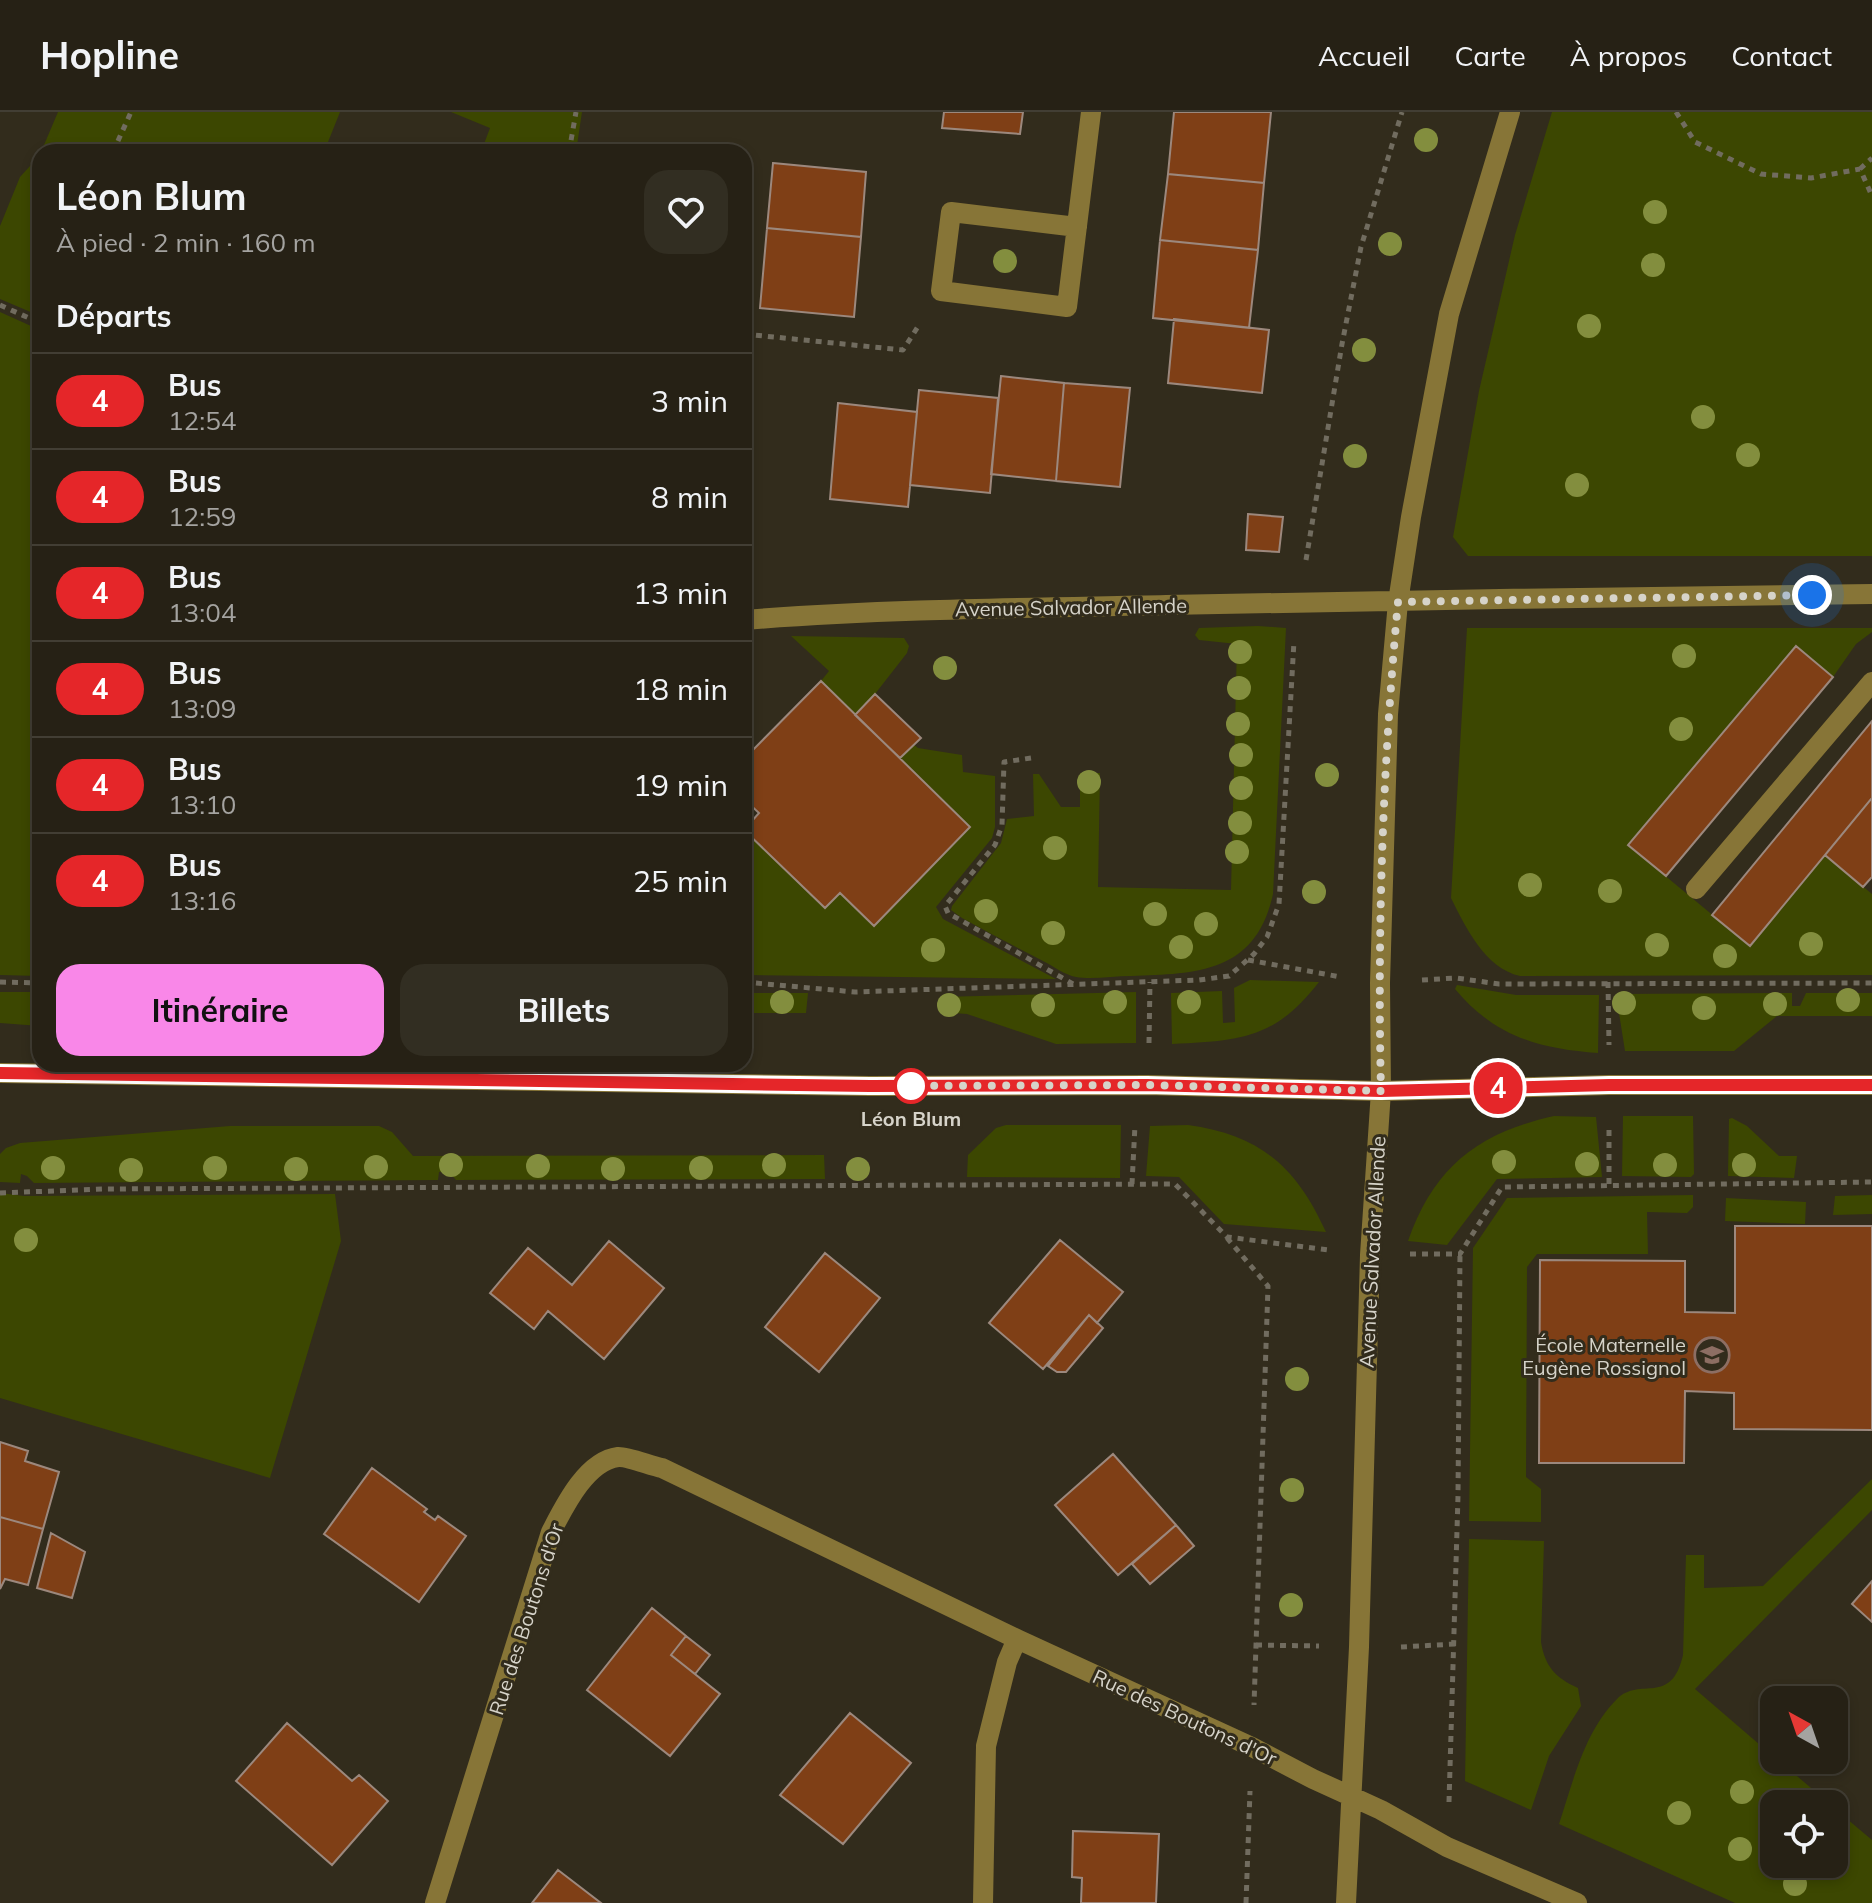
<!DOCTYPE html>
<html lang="fr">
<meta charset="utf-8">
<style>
:root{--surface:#262115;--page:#322e22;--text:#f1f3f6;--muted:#a4a3a0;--line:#423e34;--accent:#f987e8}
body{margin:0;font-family:Mulish,sans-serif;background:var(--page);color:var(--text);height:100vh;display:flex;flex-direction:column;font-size:30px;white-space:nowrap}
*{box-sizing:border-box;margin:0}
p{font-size:26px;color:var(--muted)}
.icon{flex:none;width:44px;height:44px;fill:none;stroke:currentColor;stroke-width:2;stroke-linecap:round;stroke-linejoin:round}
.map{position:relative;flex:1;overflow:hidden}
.details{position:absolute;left:32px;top:32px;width:720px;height:928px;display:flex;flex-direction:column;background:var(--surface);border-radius:24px;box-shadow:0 4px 12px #0003,0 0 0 2px var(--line)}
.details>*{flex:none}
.badge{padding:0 16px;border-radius:26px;font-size:28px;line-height:52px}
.needle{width:52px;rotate:320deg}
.controls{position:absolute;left:1760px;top:1574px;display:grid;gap:16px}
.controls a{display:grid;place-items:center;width:88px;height:88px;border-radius:16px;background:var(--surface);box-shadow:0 4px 12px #0003,0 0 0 2px var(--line);font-size:40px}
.you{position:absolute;width:40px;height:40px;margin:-20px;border:6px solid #fff;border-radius:50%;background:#1a73e8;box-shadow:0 0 0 12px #1a73e833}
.map>.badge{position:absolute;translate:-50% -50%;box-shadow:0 0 0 4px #fff}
h2{padding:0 24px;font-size:30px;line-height:72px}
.round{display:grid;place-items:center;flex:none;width:84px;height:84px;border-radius:24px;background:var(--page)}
.overview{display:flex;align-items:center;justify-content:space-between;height:136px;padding:0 24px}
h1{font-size:38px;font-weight:700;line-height:60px}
.cta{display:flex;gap:16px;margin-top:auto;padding:16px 24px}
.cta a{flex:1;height:92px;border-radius:24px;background:var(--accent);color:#111;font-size:32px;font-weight:700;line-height:92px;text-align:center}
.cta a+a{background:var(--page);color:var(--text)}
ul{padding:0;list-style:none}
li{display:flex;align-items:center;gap:24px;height:96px;padding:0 24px;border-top:2px solid var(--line)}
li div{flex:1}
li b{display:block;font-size:30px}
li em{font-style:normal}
li .badge{min-width:88px;font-weight:700;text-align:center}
header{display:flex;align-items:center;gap:48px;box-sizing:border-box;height:112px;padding:0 40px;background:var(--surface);border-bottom:2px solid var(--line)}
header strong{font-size:38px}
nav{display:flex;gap:44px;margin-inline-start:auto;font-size:28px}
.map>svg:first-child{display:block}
.green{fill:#3c4701}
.building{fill:#7f3f16;stroke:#9c887d;stroke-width:2}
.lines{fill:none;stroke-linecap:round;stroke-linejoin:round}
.path{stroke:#716c5f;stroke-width:5;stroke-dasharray:6 6;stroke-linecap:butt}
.minor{stroke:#877537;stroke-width:20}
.tree{fill:#838e3e}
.line-casing{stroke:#fff;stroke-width:18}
.line{stroke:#e52629;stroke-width:12}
.walk{stroke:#d6d3c9;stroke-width:8;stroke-dasharray:0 14.4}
.stop-dot{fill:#fff;stroke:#e52629;stroke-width:4}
.labels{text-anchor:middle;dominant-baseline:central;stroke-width:6;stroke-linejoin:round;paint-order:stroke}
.street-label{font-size:20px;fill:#d6d3c9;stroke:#322c1c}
.stop-label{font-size:20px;font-weight:bold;fill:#d6d3c9;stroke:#322c1c}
.poi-label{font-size:20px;fill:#d6d3c9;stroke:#322c1c;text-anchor:end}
</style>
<header>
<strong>Hopline</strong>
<nav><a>Accueil</a><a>Carte</a><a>À propos</a><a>Contact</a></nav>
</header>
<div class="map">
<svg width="1872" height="1791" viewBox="0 0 1872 1791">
<rect width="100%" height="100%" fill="#322c1c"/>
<path class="green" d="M58 0H340L324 40H41Z
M451 0H582L576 40H481L490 16Z
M1552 0H1872V444H1468L1453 425 1479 279 1515 123Z
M40 43V204L0 187V114L20 65Z
M0 200 40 218V864L0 863Z
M1258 514 1286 516 1273 782C1256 860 1199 862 1131 864 1113 864 1092 868 1076 865 1065 863 1053 854 1043 849 1016 835 989 821 962 806L951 798 952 794 1001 731 1007 707 1034 704 1033 662H1039L1061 695H1080V661H1100L1098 775 1231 778 1237 532 1199 528 1195 523 1199 516Z
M1467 516H1872V520L1856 532 1833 565 1795 534 1628 733 1750 834 1825 743 1872 782V863L1520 864C1485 856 1466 816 1451 786Z
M791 524 904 526 909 534 907 541 875 582 855 603 821 569 829 559Z
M913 632 918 636 962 643 963 660 995 664V715L992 726 936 795 943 807 1056 867 744 863V718L825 795 840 781 874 814 970 715 900 646Z
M1250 868 1319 870C1275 927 1240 929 1172 932L1171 881 1222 879 1223 911 1235 910 1234 876Z
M1457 873 1516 883H1599L1598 941C1539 937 1494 924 1455 877Z
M0 880H40V914L0 911Z
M1136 880V931L1056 932 967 902 941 900 940 885Z
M744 881H808L806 901H744Z
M1792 881V894H1800L1806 881H1872V904H1777L1734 939H1625L1616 882Z
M1554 1004 1596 1005 1602 1065 1497 1067 1447 1133 1408 1129C1434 1055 1478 1021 1554 1004Z
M1623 1004H1693L1694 1062 1691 1065 1622 1064Z
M1732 1006 1747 1014 1779 1044H1797L1794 1066 1728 1064 1729 1007Z
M1006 1013H1121L1120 1066 967 1065 968 1043 996 1016Z
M1188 1013C1260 1023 1296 1054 1326 1120L1224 1112 1179 1065 1146 1064 1150 1014Z
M230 1014H379L392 1020 413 1044 824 1043 825 1067 456 1068 448 1059 439 1060 438 1068 34 1071 27 1064 21 1062 20 1071 0 1070V1042L6 1036 20 1031Z
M0 1081 24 1084 335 1082 341 1129 270 1366 0 1286Z
M1693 1083V1095L1687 1101 1647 1100 1648 1142H1537L1527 1155 1526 1365 1541 1377V1410L1469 1409 1473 1136 1507 1086Z
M1872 1083V1102L1833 1103 1835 1084Z
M1726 1086 1806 1090 1805 1112 1725 1109Z
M1872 1367V1398L1695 1577 1774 1645V1648H1778L1830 1692H1774V1752H1834V1696L1872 1728V1791H1735L1559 1712C1573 1670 1584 1620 1617 1587 1640 1564 1671 1595 1683 1543L1686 1443H1704V1476L1763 1474Z
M1469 1427 1544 1429 1541 1530C1545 1555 1556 1566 1578 1576L1581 1594 1549 1644 1531 1698 1465 1669Z"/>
<path class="building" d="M944 0H1023L1020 22 942 16Z
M1174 0H1271L1264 71 1168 62Z
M773 51 866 60 861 125 767 116Z
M1168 62 1264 71 1258 138 1160 128Z
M767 116 861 125 854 205 760 196Z
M1160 128 1258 138 1249 216 1153 206Z
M1174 207 1269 218 1262 281 1168 271Z
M1001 264 1064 271 1056 369 991 362Z
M1064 271 1130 276 1120 375 1056 369Z
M919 278 998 286 990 381 910 373Z
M838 291 917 300 908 395 830 387Z
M1248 402 1283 405 1279 440 1246 438Z
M1796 534 1833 565 1666 764 1628 733Z
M821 569 970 715 874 814 840 781 825 796 744 718 759 701 744 687V647Z
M875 582 921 626 900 646 855 603Z
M1872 609V686L1750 834 1712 803Z
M1872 686V765L1863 775 1825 743Z
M1735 1114H1872V1318L1734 1317V1281L1685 1279 1684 1351H1539L1540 1148 1685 1149V1200L1735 1201Z
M1060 1128 1123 1180 1097 1211 1089 1203 1043 1257 989 1211Z
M609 1129 664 1176 604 1247 548 1199 534 1217 490 1181 528 1136 572 1173Z
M825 1141 880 1186 819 1260 765 1215Z
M1089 1203 1103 1216 1066 1260H1057L1048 1254Z
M0 1330 28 1339 25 1349 59 1360 43 1417 0 1405Z
M1113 1342 1176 1413 1118 1463 1055 1393Z
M372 1356 427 1397 424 1400 435 1408 438 1404 466 1424 419 1490 324 1422Z
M0 1405 43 1417 28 1473 5 1467 0 1477Z
M1176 1413 1194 1434 1150 1472 1132 1452Z
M51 1421 85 1440 72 1486 37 1476Z
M1872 1469V1510L1852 1492Z
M652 1496 686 1524 671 1543 720 1582 670 1644 587 1578Z
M686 1524 710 1543 695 1562 671 1543Z
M850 1601 911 1651 843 1732 780 1683Z
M287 1611 352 1669 359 1663 388 1689 332 1753 236 1669Z
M1073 1719 1159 1722 1156 1791H1081L1082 1766 1072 1765Z
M558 1758 601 1791H532Z"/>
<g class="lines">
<path class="path" d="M1676 0 1695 30 1761 62 1811 66 1860 57 1872 84
M113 40 131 0
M569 40 576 0
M1860 57 1872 46
M0 193 40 211
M744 222 903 238 919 213
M1306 448 1342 232 1361 135 1402 0
M1031 646 1004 650 1002 713 995 733 945 794 948 801 1073 872
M1248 848 1341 865
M1422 868 1456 866 1499 872 1872 871
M0 870 40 871
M744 870 855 880 1199 868 1229 864 1254 842 1267 825 1279 792 1294 529
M1608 870 1609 933
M1149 931 1150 870
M1132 1072 1135 1013
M1609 1072V1015
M0 1081 104 1077 1175 1072 1227 1125 1329 1138
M1227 1126 1268 1174 1254 1593
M1410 1142H1460L1502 1075 1872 1070
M1256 1533 1319 1534
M1401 1535 1455 1532
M1449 1690 1458 1384 1460 1142
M1246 1791 1250 1679"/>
<path class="minor" d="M1077 115 951 100 941 179 1067 195 1091 0
M744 508C884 497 1025 496 1166 493 1401 488 1637 485 1872 482
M1696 777 1872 570
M0 961 870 974 1147 973 1381 979 1609 973H1872
M1017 1527 1252 1635 1313 1667 1381 1698 1447 1735 1577 1791
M435 1791 551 1420C564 1395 586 1349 618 1345 627 1344 651 1354 662 1356L1017 1527 1007 1550 986 1634 983 1791
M1346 1791 1359 1535 1370 1143 1381 979 1380 871 1388 602 1398 490 1411 405 1449 202 1510 0"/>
</g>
<g class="tree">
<circle cx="1426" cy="28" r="12"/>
<circle cx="1655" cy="100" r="12"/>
<circle cx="1390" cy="132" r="12"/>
<circle cx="1005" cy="149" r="12"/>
<circle cx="1653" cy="153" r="12"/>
<circle cx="1589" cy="214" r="12"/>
<circle cx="1364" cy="238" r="12"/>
<circle cx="1703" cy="305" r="12"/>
<circle cx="1748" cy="343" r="12"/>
<circle cx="1355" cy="344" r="12"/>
<circle cx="1577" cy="373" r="12"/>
<circle cx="1240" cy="540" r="12"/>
<circle cx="1684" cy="544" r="12"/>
<circle cx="945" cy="556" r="12"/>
<circle cx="1239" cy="576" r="12"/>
<circle cx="1238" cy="612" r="12"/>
<circle cx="1681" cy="617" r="12"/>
<circle cx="1241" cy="643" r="12"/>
<circle cx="1327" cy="663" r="12"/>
<circle cx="1089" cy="670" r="12"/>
<circle cx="1241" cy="676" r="12"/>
<circle cx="1240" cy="711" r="12"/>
<circle cx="1055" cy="736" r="12"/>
<circle cx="1237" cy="740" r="12"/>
<circle cx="1530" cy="773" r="12"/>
<circle cx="1610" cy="779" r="12"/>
<circle cx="1314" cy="780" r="12"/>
<circle cx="986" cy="799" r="12"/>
<circle cx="1155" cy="802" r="12"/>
<circle cx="1206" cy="812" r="12"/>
<circle cx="1053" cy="821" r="12"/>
<circle cx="1811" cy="832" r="12"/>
<circle cx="1657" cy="833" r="12"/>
<circle cx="1181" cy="835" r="12"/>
<circle cx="933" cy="838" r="12"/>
<circle cx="1725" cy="844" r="12"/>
<circle cx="1848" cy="888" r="12"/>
<circle cx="782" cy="890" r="12"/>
<circle cx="1115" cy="890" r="12"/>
<circle cx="1189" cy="890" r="12"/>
<circle cx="1624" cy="891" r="12"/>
<circle cx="1775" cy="892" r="12"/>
<circle cx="949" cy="893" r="12"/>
<circle cx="1043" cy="893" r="12"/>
<circle cx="1704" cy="896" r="12"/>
<circle cx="1504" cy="1050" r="12"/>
<circle cx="1587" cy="1052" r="12"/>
<circle cx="451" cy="1053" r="12"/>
<circle cx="774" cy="1053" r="12"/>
<circle cx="1665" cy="1053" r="12"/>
<circle cx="1744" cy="1053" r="12"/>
<circle cx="538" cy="1054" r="12"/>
<circle cx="376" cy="1055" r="12"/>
<circle cx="53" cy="1056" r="12"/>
<circle cx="215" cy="1056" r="12"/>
<circle cx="701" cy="1056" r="12"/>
<circle cx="296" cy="1057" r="12"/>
<circle cx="613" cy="1057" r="12"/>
<circle cx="858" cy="1057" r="12"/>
<circle cx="131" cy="1058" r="12"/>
<circle cx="26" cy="1128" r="12"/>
<circle cx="1297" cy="1267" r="12"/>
<circle cx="1292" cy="1378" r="12"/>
<circle cx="1291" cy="1493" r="12"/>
<circle cx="1742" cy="1680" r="12"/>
<circle cx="1679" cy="1701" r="12"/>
<circle cx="1740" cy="1737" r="12"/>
<circle cx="1795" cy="1772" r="12"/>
</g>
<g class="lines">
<defs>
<path id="line" d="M0 961 870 974 1147 973 1381 979 1609 973H1872"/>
</defs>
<use href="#line" class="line-casing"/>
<use href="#line" class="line"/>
<path class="walk" d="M911 974H901L1147 973 1381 979C1377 816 1383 652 1398 490L1812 483"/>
</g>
<defs>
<symbol id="school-ring" viewBox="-11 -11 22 22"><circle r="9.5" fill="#322c1c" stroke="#8d6e63" stroke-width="1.5"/><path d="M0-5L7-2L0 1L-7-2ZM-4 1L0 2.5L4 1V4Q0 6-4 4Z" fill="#8d6e63"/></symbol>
</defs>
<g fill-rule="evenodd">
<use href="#school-ring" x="1692" y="1223" width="40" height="40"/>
</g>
<circle class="stop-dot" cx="911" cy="974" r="16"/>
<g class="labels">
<g class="street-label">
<text transform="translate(1071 495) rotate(-1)">Avenue Salvador Allende</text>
<text transform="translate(1372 1140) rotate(-87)">Avenue Salvador Allende</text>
<text transform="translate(526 1507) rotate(-72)">Rue des Boutons d'Or</text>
<text transform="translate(1185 1605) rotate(25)">Rue des Boutons d'Or</text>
</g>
<g class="stop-label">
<text x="911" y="1006">Léon Blum</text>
</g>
<g class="poi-label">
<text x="1686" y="1232">École Maternelle<tspan x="1686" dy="23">Eugène Rossignol</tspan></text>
</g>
</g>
</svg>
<div class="controls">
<a><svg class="needle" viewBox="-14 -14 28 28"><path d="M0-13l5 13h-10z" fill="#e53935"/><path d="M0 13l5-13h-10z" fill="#a4a3a0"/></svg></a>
<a><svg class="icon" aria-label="locate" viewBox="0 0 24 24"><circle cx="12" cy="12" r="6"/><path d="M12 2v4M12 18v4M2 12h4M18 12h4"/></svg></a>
</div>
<div class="you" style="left:1812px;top:483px"></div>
<b class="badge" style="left:1498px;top:976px;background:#e52629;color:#fff">4</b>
<section class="details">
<div class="overview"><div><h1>Léon Blum</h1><p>À pied · 2 min · 160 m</p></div><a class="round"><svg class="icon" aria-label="heart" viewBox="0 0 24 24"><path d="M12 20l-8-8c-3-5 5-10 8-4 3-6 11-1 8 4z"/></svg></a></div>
<h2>Départs</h2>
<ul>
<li><span class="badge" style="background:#e52629;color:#fff">4</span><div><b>Bus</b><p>12:54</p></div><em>3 min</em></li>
<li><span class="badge" style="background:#e52629;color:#fff">4</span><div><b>Bus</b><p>12:59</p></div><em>8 min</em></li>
<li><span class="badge" style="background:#e52629;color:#fff">4</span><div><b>Bus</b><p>13:04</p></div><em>13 min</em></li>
<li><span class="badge" style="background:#e52629;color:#fff">4</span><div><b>Bus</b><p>13:09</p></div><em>18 min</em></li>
<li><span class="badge" style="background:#e52629;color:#fff">4</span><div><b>Bus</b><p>13:10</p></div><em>19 min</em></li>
<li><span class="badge" style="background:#e52629;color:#fff">4</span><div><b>Bus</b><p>13:16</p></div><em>25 min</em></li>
</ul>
<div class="cta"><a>Itinéraire</a><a>Billets</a></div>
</section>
</div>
